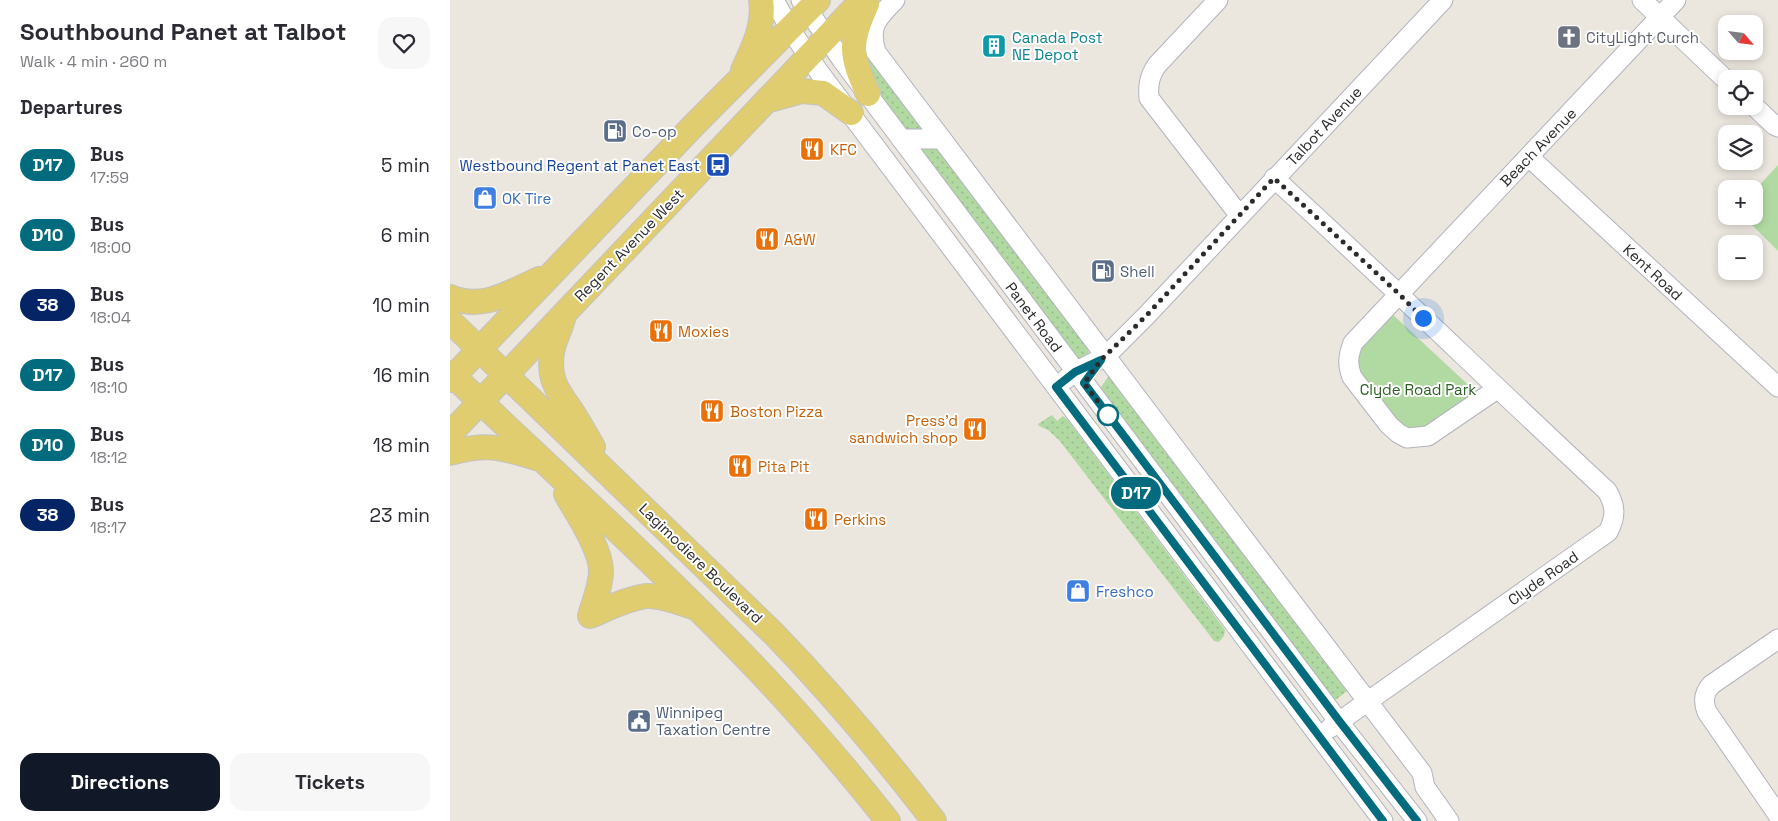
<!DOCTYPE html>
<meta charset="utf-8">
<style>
:root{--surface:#fff;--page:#f7f7f7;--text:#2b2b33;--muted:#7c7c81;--accent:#111827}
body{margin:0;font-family:"Space Grotesk",sans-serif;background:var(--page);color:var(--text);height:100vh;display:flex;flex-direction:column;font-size:19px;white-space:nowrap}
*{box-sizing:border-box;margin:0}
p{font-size:16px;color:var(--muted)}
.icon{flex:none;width:28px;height:28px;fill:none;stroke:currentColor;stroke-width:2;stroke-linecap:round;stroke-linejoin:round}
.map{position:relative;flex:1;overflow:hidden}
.drawer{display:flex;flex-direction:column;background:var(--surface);width:450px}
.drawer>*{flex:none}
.badge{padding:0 10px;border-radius:16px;font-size:18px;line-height:32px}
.needle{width:32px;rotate:118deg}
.tools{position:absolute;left:1268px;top:15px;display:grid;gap:10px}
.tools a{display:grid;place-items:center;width:45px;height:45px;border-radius:10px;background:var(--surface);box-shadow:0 2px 8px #0003;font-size:25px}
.you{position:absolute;width:25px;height:25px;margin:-12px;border:4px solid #fff;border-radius:50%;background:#1a73e8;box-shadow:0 0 0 8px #1a73e833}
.map>.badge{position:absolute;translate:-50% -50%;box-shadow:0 0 0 2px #fff}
h2{padding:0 20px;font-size:19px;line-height:45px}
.round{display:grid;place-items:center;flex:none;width:52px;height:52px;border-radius:15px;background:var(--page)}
.head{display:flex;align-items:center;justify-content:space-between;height:85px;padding:0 20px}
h1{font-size:24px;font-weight:600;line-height:38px}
.action{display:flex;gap:10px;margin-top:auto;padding:10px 20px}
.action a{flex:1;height:58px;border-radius:15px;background:var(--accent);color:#fff;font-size:20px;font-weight:600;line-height:58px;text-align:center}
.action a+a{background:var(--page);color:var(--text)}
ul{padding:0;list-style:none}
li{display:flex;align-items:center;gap:15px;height:70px;padding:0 20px}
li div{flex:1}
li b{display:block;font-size:19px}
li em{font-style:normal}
li .badge{min-width:55px;font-weight:700;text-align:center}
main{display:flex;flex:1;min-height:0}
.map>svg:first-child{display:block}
.grass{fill:url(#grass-dots)}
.park{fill:#b1daa2}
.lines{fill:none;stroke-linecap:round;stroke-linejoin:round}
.minor-casing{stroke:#b2b3bd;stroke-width:21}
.major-casing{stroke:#c4c4c4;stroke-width:26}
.minor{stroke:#fff;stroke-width:19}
.major{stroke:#dfcd6f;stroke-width:24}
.line-casing{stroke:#fff;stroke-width:11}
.line{stroke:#026c7e;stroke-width:8}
.walk{stroke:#2b2b2b;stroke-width:5;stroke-dasharray:0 9}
.stop-dot{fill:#fff;stroke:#026c7e;stroke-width:2.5}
.labels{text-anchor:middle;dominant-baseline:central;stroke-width:4;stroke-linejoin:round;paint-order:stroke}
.culture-label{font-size:15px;fill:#0d838f;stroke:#fff;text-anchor:start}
.worship-label{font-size:15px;fill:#5b616d;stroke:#fff;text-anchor:start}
.street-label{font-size:15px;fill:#2b2b2b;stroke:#fff}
.service-label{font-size:15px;fill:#4e5e75;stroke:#fff;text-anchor:start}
.food-label{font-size:15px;fill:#c56008;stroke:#fff;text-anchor:start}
.transit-label{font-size:15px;fill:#164399;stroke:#fff;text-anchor:end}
.shop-label{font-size:15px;fill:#366cbe;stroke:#fff;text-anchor:start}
.park-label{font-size:15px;fill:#2b5f23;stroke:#fff}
</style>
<main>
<section class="drawer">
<div class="head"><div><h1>Southbound Panet at Talbot</h1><p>Walk · 4 min · 260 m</p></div><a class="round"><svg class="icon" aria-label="heart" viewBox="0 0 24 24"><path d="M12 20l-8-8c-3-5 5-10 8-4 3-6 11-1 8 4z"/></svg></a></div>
<h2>Departures</h2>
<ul>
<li><span class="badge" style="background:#026c7e;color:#fff">D17</span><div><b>Bus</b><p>17:59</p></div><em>5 min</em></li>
<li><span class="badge" style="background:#026c7e;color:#fff">D10</span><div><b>Bus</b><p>18:00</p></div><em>6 min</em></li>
<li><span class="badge" style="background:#052465;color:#fff">38</span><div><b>Bus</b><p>18:04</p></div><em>10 min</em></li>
<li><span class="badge" style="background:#026c7e;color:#fff">D17</span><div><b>Bus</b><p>18:10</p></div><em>16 min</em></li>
<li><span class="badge" style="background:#026c7e;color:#fff">D10</span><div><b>Bus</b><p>18:12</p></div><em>18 min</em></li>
<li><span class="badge" style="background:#052465;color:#fff">38</span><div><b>Bus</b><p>18:17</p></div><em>23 min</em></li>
</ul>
<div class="action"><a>Directions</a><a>Tickets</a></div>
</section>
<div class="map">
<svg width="1328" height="821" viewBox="0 0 1328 821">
<defs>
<pattern id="grass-dots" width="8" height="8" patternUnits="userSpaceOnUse" patternTransform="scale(1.25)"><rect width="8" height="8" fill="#b1daa2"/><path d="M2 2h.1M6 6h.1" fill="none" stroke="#98bb8c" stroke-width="1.8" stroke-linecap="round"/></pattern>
</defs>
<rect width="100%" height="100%" fill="#ebe6de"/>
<path class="grass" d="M408 42 416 51 475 130H453L425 94Z
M469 145 487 147 638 347 639 355 630 362 466 149Z
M659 376 897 691 883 702 651 394V387Z
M602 415 607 421 613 416 618 420 775 630 774 636 769 642 764 641 609 440 598 430 589 426 588 424Z"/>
<path class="park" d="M1328 165V251L1293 216H1304V191Z
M940 312 1027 393 977 428 963 431 949 426 908 371V348Z"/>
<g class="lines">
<defs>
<path id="minor" d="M324 0 340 29 369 72 933 821
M351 0 392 60 889 722 967 821
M445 0C428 18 418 25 426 52L741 469 972 773 975 787 999 821
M768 0 707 65C699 77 698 85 699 98L790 216
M1192 0 1276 80
M1304 106 1324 125 1328 127
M451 139H492
M1079 157 1328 387
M824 178C937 281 1045 387 1157 491 1166 506 1166 517 1158 532L880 728
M616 379 625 372 656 356 696 316 993 0
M1047 389 978 436 957 438 948 433 939 425 902 377C897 364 898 356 903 343L1226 0
M1328 639 1261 685C1253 694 1253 702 1257 712L1328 815"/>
<path id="major" d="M417 4C399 43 400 54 418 94
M293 70C303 49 315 24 311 0
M316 101 352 91 373 93 401 113
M0 297C33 311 60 292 89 279
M113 319C110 330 104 341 102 352 98 379 107 390 121 410 129 422 136 435 143 447
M0 321 324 634C381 693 434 756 484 821
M0 373C101 469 205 563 302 664 350 714 395 767 438 821
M0 380 245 124 368 0
M0 434 412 0
M0 453C36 443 51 447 86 458
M116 494C127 513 151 549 151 571 151 587 144 601 140 616
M140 616C157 609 176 599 196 596 210 595 232 603 246 608"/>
</defs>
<use href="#minor" class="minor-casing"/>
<use href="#major" class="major-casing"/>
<use href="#minor" class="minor"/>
<use href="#major" class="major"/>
</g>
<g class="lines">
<defs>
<path id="line" d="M933 821 606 387 625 372 651 360 634 383 890 722 967 821"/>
</defs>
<use href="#line" class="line-casing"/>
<use href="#line" class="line"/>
<path class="walk" d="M658 415 634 383 651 360 696 316 824 178 949 294 973 318"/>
</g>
<defs>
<symbol id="church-square" viewBox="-11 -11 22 22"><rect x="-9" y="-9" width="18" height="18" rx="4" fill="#6b7280" stroke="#fff"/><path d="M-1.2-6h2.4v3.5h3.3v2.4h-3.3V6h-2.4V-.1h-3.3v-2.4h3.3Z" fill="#fff"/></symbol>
<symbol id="building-square" viewBox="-11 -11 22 22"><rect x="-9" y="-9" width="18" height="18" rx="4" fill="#0f9aa8" stroke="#fff"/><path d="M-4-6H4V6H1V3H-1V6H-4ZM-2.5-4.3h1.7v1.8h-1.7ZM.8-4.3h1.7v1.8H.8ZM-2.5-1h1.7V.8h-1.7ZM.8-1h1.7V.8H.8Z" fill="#fff"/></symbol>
<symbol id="fuel-square" viewBox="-11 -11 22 22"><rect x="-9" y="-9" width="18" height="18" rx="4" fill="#5c6f8a" stroke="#fff"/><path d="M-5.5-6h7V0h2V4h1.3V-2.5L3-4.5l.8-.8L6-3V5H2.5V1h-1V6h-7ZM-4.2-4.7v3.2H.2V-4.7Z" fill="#fff"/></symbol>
<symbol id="restaurant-square" viewBox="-11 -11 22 22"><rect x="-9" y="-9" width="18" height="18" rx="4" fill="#e8710a" stroke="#fff"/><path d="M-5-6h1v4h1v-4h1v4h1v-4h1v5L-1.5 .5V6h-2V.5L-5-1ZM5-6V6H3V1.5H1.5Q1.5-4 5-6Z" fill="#fff"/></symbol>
<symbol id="bus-square" viewBox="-11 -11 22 22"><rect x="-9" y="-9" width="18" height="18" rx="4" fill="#1a4fb4" stroke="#fff"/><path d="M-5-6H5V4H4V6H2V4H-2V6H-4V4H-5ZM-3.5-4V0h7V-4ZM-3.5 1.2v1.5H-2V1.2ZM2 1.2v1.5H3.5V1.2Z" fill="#fff"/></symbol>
<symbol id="shop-square" viewBox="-11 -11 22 22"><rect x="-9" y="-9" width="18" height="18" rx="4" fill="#3f7fe0" stroke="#fff"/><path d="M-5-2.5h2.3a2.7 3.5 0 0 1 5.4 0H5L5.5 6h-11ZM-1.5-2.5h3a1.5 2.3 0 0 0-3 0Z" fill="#fff"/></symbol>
<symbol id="civic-square" viewBox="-11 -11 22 22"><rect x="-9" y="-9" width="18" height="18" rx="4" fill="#5c6f8a" stroke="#fff"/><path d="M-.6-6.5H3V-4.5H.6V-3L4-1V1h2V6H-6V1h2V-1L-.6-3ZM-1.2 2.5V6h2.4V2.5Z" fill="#fff"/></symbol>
</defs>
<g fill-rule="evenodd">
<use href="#church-square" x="1105" y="23" width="28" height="28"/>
<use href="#building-square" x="530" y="32" width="28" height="28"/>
<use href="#fuel-square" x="151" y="117" width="28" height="28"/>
<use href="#restaurant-square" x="348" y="135" width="28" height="28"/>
<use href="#bus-square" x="254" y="151" width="28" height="28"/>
<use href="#shop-square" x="21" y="184" width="28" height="28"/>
<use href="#restaurant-square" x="303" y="225" width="28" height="28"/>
<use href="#fuel-square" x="639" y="257" width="28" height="28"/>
<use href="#restaurant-square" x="197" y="317" width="28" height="28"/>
<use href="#restaurant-square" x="248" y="397" width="28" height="28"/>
<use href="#restaurant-square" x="511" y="415" width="28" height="28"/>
<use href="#restaurant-square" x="276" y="452" width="28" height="28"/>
<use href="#restaurant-square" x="352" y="505" width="28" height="28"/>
<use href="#shop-square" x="614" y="577" width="28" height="28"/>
<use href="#civic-square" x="175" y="707" width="28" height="28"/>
</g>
<circle class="stop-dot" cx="658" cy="415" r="10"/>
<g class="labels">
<g class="culture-label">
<text x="562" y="37">Canada Post<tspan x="562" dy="17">NE Depot</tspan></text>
</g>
<g class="worship-label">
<text x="1136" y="37">CityLight Curch</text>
</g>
<g class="street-label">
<text transform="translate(874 126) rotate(-47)">Talbot Avenue</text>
<text transform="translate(1088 147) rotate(-46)">Beach Avenue</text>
<text transform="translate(179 245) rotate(-46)">Regent Avenue West</text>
<text transform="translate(1203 272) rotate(43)">Kent Road</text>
<text transform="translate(584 317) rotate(53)">Panet Road</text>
<text transform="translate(251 563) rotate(44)">Lagimodiere Boulevard</text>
<text transform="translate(1093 578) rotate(-35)">Clyde Road</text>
</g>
<g class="service-label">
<text x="182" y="131">Co-op</text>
<text x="670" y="271">Shell</text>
<text x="206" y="712">Winnipeg<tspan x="206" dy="17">Taxation Centre</tspan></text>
</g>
<g class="food-label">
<text x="380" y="149">KFC</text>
<text x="334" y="239">A&amp;W</text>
<text x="228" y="331">Moxies</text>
<text x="280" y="411">Boston Pizza</text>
<text x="508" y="420" text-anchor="end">Press’d<tspan x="508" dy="17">sandwich shop</tspan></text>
<text x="308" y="466">Pita Pit</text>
<text x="384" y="519">Perkins</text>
</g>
<g class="transit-label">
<text x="250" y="165">Westbound Regent at Panet East</text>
</g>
<g class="shop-label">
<text x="52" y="198">OK Tire</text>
<text x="646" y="591">Freshco</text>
</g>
<g class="park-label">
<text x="968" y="389">Clyde Road Park</text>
</g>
</g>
</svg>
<div class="tools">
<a><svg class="needle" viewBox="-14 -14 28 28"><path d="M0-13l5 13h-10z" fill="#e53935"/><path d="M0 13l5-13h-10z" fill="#7c7c81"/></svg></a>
<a><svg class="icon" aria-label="locate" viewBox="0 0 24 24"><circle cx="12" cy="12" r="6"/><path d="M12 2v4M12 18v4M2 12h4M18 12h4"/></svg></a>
<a><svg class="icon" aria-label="layers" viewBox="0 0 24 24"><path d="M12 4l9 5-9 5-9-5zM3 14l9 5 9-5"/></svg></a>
<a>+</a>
<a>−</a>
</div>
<div class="you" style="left:973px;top:318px"></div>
<b class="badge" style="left:686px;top:493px;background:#026c7e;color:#fff">D17</b>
</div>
</main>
